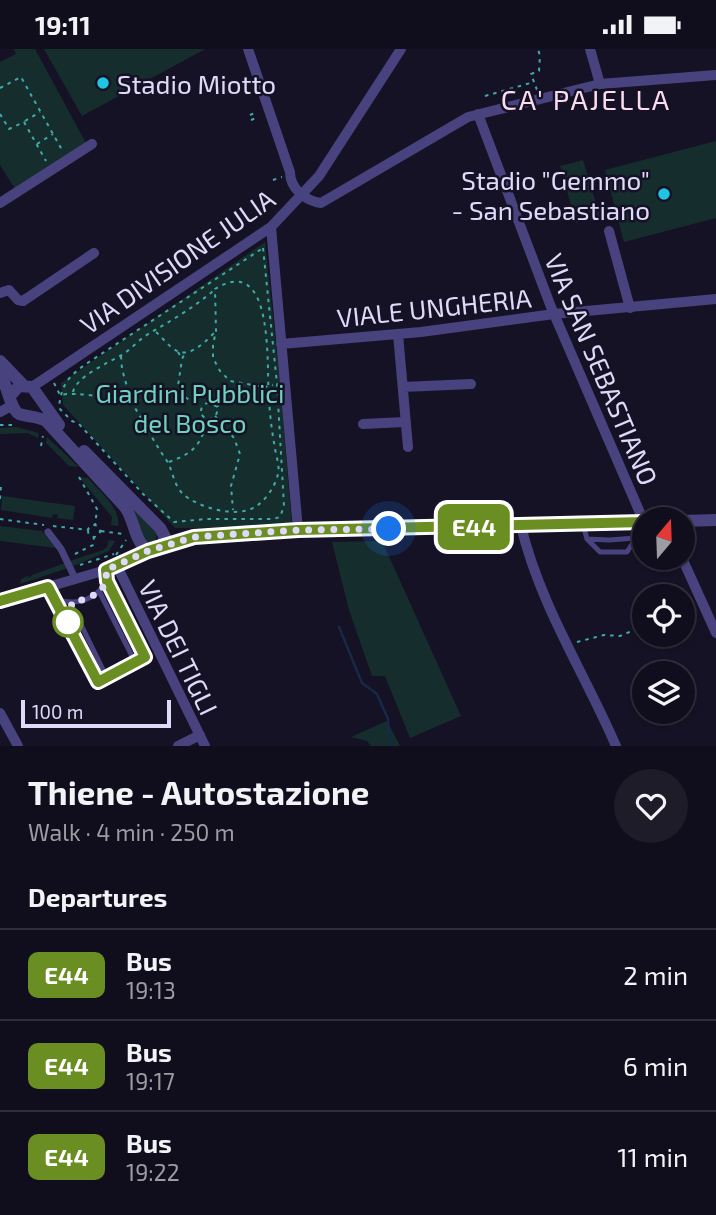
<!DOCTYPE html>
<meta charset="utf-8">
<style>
:root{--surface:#100e1c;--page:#1e1c29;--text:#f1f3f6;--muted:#9c9ca3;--line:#302e3b}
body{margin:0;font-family:"Exo 2",sans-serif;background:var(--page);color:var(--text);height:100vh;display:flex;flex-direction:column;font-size:26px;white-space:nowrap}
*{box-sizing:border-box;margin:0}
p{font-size:23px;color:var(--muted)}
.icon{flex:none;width:38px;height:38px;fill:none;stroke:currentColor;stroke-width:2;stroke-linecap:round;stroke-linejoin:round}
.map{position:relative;height:697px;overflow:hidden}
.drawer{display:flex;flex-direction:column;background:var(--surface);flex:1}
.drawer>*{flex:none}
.badge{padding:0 14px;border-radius:10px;font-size:24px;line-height:46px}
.needle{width:46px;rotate:19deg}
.tools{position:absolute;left:632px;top:458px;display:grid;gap:14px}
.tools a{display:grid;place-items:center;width:63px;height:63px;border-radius:50%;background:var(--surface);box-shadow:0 2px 5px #0004,0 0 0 2px var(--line);font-size:35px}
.scale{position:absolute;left:21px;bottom:18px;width:150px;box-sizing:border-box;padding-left:7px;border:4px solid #e0dafa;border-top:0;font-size:19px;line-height:24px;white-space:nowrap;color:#e0dafa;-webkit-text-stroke:5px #161225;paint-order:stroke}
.you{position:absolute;width:35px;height:35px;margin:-18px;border:5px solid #fff;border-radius:50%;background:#1a73e8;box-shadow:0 0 0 10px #1a73e833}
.map>.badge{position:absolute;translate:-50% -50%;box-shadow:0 0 0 4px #fff}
h2{padding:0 28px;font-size:26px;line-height:63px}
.round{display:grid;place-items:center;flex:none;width:74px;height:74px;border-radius:37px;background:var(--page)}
.headline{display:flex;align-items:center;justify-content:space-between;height:119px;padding:0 28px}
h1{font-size:33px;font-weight:700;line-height:52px}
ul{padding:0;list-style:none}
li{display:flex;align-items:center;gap:21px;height:91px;padding:0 28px;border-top:2px solid var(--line)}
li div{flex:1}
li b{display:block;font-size:26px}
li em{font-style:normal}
li .badge{min-width:77px;font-weight:700;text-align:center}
.status{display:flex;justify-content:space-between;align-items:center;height:49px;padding:0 35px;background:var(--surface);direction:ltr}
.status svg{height:19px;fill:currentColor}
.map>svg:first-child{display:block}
.green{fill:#162d2e}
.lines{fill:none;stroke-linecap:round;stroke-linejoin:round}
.stream{stroke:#172849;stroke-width:2.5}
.path{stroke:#3faaa8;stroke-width:2;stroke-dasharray:3.5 5;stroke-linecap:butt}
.service{stroke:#48437e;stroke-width:5}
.pedestrian{stroke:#48437e;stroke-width:7}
.minor{stroke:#48437e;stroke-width:10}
.tertiary{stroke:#48437e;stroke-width:12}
.line-casing{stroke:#fff;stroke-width:16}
.line{stroke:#6b8e23;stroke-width:10}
.walk{stroke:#e0dafa;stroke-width:7;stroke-dasharray:0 12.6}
.poi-dot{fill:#1fc5e2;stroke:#161225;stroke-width:2.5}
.stop-dot{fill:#fff;stroke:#6b8e23;stroke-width:3.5}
.labels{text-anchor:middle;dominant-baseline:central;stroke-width:5;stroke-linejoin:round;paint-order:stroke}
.poi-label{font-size:26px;fill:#e0dafa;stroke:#161225;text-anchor:start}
.street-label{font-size:26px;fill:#e0dafa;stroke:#161225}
.park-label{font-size:26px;fill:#6fd2be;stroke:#161225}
.neighbourhood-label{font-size:28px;letter-spacing:2px;fill:#fbdcee;stroke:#161225}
</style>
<div class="status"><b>19:11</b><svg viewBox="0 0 49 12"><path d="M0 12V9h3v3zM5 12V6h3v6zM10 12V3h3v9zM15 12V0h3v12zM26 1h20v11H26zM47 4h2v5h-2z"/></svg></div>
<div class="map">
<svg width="716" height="697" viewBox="0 0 716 697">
<rect width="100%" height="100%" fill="#161225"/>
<path class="green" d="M14 0H35L87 96 15 140 0 116V13L16 5Z
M44 0H205L82 67Z
M716 92V169L624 193 605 121Z
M583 111 600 168 576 174 560 117Z
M265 193 280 335 292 478 175 479 63 356 61 334Z
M16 378 39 384 38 389 27 384 0 385V379Z
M47 388 79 418 69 417 46 394Z
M79 428 88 429C99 442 121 459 118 477L111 476 112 468Z
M2 447 75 457 73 471 57 469 58 466 53 465 52 469 1 461Z
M136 461 157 485 155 493 150 496 143 494 133 463Z
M0 477 42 482 56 499 0 492Z
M109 491 115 492 109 502 73 517 70 512 103 501 107 498Z
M382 492 461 667 410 689 385 627H372L349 561 332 493Z
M65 514 68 519 20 535 21 530 28 527 29 529 32 526Z
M387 672 400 697H371L367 692 351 688Z"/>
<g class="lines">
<path class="stream" d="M339 578 362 634 377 645 388 670 390 697"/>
<path class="path" d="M0 39 21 28 62 101
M537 41 531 25 539 22 540 7 538 0
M485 47 534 33
M0 65 9 80 24 73 46 112
M250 66 257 63
M251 71 259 68
M25 72 40 63
M37 95 53 85
M273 131 282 128
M263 199 277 335 284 457 280 468 273 470H206L174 473 143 445 79 375 72 372 59 359C61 334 70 326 89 313Z
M156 283C162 288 170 299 177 302 191 309 207 291 216 282
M178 303 182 310 185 304
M121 307 122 320 131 352C147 351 161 345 177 344L182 310
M54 334 60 346C77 342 112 350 131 352 143 372 153 392 167 412 173 422 173 435 183 445 197 458 235 469 253 459 265 453 275 438 278 425 280 416 276 408 275 399 272 384 270 367 269 351 266 321 276 202 215 240L216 282 213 296V309L220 322 230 332 264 338 273 336
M73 343C76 328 107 314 120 307 131 301 139 290 150 284 172 271 195 258 214 241
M178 344 200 357
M201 362a8 8 0 1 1 16 0a8 8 0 1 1-16 0Z
M216 358 235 346 263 338
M215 367 234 389 240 405 231 437 233 461
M0 376H13
M41 397 43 387
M169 413C195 403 200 397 208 370
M79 428 97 460 95 477
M0 450 1 436
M0 470 44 476
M88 482a6 6 0 1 1 12 0a6 6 0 1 1-12 0Z
M53 477 89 481
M101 482 123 485
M75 505 93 496 94 488
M116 506 126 491
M80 516 114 505
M682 560 691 557
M577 593 604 586 620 587 644 577"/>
<path class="service" d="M583 475 587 490 609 491 636 489 638 473
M587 490 600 503H627L636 489
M48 538 98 633 145 608 107 532 106 521
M100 544 135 613
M55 550C76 557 95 552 107 532
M71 555 107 629"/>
<path class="pedestrian" d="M48 483 61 500 73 525"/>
<path class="minor" d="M248 0 290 123C290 140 306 152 321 154L468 68 600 35 716 26
M590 0 600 35
M478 65 551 258 644 473
M0 154 92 95
M271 178 298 481
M609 182 630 259
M0 244 9 241 18 251 23 252 94 204
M398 285 408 398
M281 295 421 283 554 265 716 250
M32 338 271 178 319 127 401 0
M403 338 471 335
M0 363 11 357
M363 375 405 373
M521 477C540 556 584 623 616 697
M682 509 716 584
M117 517 205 697
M0 552 106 521 148 502
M0 664 18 697
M178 697 200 686"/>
<path class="tertiary" d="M0 312 23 336
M0 320C4 330 11 361 19 365 28 368 37 367 46 372L125 458C135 472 134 492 148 502L194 487 298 481 644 473
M10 347 19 337 32 338 59 376
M84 402 160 479 165 488 162 497
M682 472 716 471"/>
</g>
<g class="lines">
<defs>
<path id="line" d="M0 552 48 538 98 633 145 608 107 532 106 521 148 502 194 488 298 481 644 473"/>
</defs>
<use href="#line" class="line-casing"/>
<use href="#line" class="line"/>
<path class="walk" d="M68 573 78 569 71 555C89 548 109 545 106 521L148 502 194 488 298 481 389 480"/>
</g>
<g class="poi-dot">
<circle cx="103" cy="34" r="7"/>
<circle cx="664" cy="145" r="7"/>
</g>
<circle class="stop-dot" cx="68" cy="573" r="14"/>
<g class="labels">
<g class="poi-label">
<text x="117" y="34">Stadio Miotto</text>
<text x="650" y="130" text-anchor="end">Stadio "Gemmo"<tspan x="650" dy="30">- San Sebastiano</tspan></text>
</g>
<g class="street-label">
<text transform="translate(177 212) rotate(-35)">VIA DIVISIONE JULIA</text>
<text transform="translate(434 258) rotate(-6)">VIALE UNGHERIA</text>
<text transform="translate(602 320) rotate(67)">VIA SAN SEBASTIANO</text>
<text transform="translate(179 598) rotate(64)">VIA DEI TIGLI</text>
</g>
<g class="park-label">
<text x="190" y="343">Giardini Pubblici<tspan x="190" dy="30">del Bosco</tspan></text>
</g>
<g class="neighbourhood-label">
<text x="586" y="50">CA' PAJELLA</text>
</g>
</g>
</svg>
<div class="tools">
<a><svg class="needle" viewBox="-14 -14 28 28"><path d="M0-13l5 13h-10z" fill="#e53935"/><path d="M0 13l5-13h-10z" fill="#9c9ca3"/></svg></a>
<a><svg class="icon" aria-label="locate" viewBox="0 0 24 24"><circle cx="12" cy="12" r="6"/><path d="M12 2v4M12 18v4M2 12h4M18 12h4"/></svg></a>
<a><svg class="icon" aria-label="layers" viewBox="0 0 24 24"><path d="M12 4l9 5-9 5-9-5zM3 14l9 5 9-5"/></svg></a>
</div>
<div class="scale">100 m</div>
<div class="you" style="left:389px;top:480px"></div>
<b class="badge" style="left:474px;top:478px;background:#6b8e23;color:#fff">E44</b>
</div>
<section class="drawer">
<div class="headline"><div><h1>Thiene - Autostazione</h1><p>Walk · 4 min · 250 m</p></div><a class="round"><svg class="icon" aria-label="heart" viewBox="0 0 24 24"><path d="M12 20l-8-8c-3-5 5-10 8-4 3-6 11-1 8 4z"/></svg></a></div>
<h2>Departures</h2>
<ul>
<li><span class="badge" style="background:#6b8e23;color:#fff">E44</span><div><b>Bus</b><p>19:13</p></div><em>2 min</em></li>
<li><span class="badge" style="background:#6b8e23;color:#fff">E44</span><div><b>Bus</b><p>19:17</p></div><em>6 min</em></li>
<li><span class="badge" style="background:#6b8e23;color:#fff">E44</span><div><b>Bus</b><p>19:22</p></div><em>11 min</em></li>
</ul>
</section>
